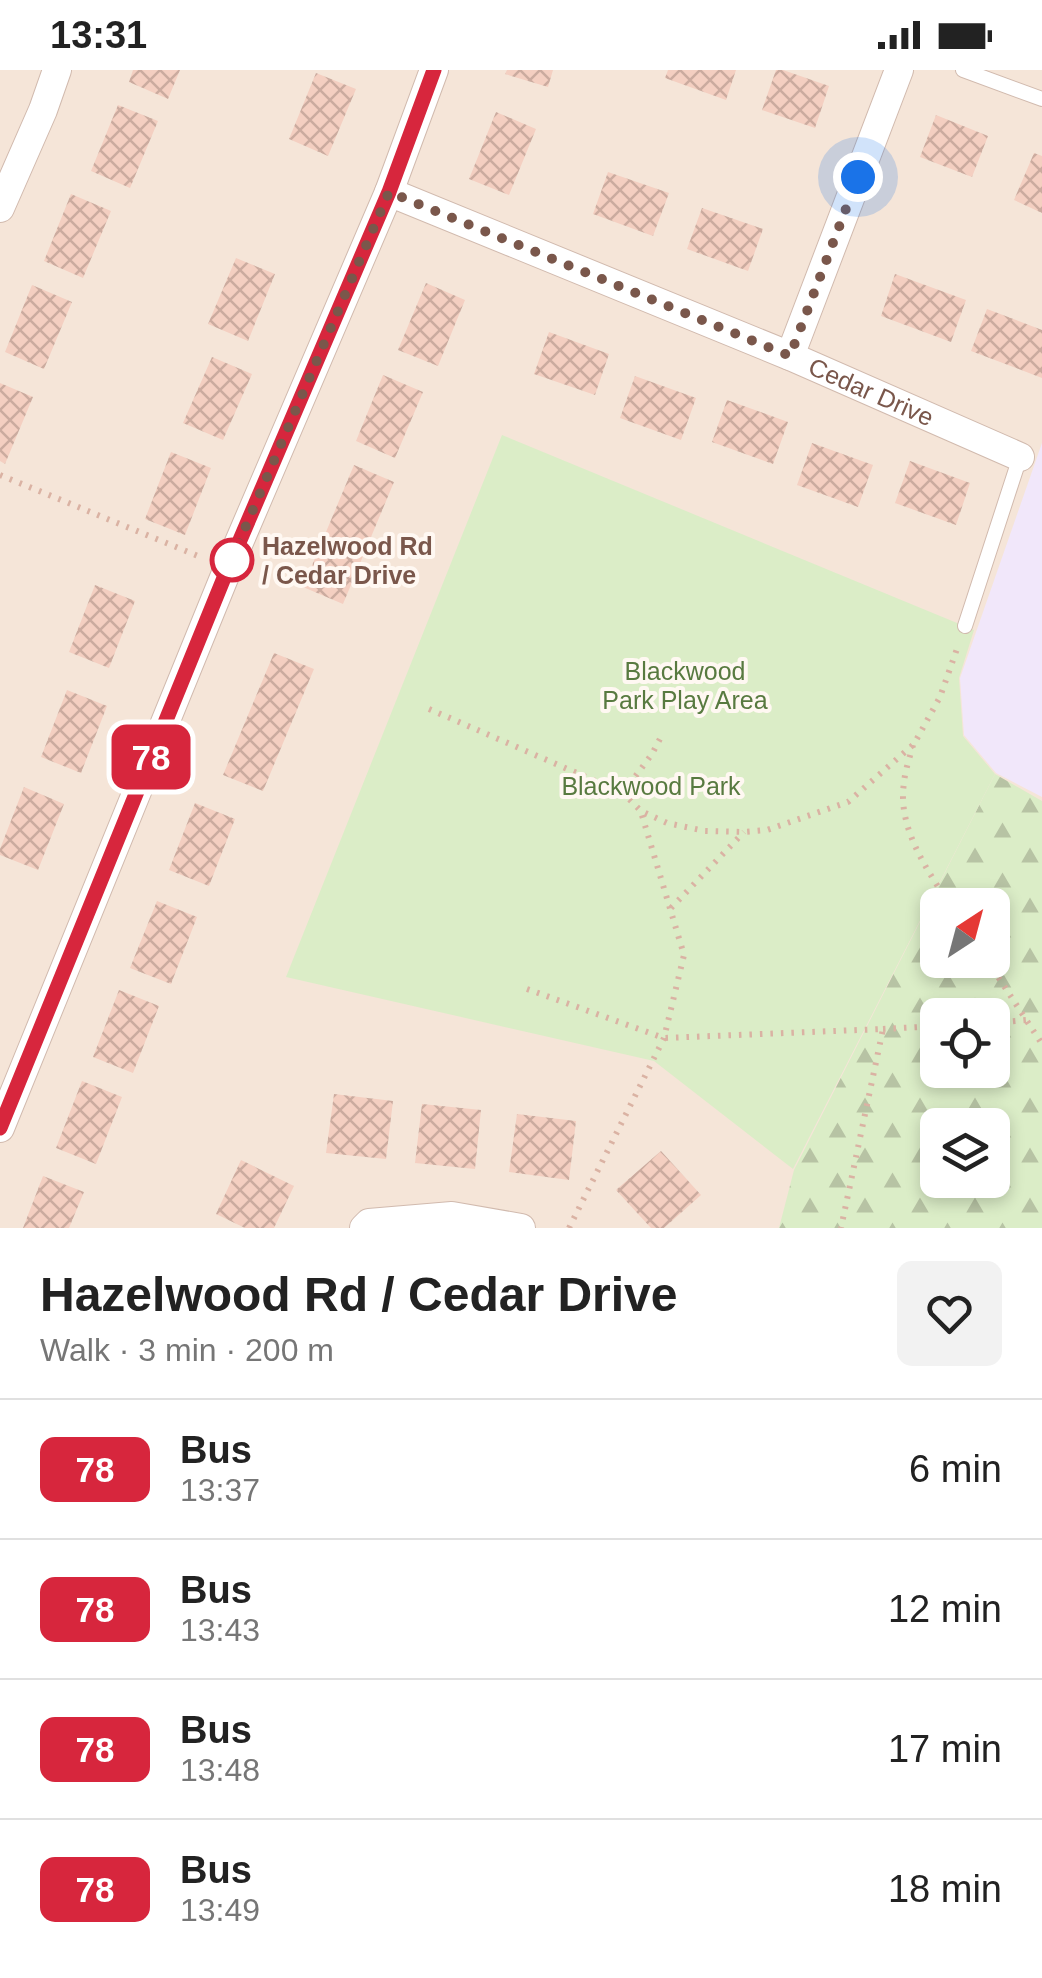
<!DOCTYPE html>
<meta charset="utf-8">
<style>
:root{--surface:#fff;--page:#f2f2f2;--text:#222;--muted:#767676;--line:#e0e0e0}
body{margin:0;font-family:Helvetica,sans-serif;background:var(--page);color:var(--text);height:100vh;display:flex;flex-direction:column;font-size:38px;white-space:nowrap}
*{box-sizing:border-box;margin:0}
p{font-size:32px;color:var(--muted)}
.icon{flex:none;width:55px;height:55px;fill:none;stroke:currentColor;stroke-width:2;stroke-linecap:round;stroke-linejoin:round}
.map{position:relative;height:1158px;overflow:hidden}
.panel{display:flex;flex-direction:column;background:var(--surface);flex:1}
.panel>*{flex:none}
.badge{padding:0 20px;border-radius:15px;font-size:35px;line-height:65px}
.needle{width:65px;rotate:36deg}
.buttons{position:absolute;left:920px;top:818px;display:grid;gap:20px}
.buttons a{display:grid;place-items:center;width:90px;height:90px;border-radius:15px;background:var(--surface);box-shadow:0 5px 15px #0003;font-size:50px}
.you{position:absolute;width:50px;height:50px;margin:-25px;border:8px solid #fff;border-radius:50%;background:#1a73e8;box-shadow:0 0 0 15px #1a73e833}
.map>.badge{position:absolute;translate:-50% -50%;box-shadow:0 0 0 5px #fff}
.round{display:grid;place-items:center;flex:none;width:105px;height:105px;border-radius:15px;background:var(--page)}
.headline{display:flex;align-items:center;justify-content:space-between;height:170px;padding:0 40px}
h1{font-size:48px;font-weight:600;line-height:75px}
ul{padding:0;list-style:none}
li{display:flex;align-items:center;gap:30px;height:140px;padding:0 40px;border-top:2px solid var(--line)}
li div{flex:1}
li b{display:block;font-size:38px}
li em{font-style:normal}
li .badge{min-width:110px;font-weight:700;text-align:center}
.status{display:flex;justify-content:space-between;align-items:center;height:70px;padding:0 50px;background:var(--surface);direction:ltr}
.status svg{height:28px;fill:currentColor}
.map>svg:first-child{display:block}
.residential{fill:#f5e5d8;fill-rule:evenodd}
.education{fill:#f1e7fa}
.forest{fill:url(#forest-firs);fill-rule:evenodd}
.green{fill:#dbedc7}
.building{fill:url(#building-cross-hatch)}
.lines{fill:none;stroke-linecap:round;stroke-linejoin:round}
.service-casing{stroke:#d1baae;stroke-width:16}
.minor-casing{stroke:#d1baae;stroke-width:30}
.path{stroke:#dab2a3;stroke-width:6;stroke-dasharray:2.5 8;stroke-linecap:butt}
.service{stroke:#fff;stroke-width:14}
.minor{stroke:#fff;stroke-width:28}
.line-casing{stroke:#fff;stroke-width:22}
.line{stroke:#d7263d;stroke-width:15}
.walk{stroke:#7a574b;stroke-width:10;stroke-dasharray:0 18}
.stop-dot{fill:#fff;stroke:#d7263d;stroke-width:5}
.labels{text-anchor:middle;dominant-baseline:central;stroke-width:8;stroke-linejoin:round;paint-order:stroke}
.street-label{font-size:25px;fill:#7a574b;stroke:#fff8f2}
.stop-label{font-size:25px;font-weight:bold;fill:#7a574b;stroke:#fff8f2;text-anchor:start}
.park-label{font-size:25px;fill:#587a40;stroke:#fff8f2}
</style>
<div class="status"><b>13:31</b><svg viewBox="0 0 49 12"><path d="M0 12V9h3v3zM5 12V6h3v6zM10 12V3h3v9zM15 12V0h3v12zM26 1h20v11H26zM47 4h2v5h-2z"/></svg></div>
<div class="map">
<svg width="1042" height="1158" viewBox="0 0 1042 1158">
<defs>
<pattern id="forest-firs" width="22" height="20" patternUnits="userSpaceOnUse" patternTransform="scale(2.5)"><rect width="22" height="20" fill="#dbedc7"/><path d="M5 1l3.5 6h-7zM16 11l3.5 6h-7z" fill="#b7c3a4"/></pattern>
<pattern id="building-cross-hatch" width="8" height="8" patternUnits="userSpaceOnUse" patternTransform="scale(2.5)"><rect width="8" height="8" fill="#f4cfc1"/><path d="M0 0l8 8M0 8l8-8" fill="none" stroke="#cbab9f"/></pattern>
</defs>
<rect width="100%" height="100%" fill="#fdf4eb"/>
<path class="residential" d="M0 0H1042V1158H0ZM938 835H992V890H938ZM938 945H992V1000H938ZM938 1055H992V1110H938Z"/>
<path class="education" d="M1042 373V727L996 703 964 665 960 608Z"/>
<path class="forest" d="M995 704 1042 731V1158H779L794 1100ZM938 835H992V890H938ZM938 945H992V1000H938ZM938 1055H992V1110H938Z"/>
<path class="green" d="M502 365 974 560 959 608 963 666 995 704 793 1099 654 991 286 907Z"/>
<path class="building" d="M133 0H180L168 29 129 12Z
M507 0H553L548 17 505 4Z
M668 0H736L726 30 665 8Z
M776 0H783L829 16 815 58 762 40Z
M316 3 356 19 328 86 289 69Z
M118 35 158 51 130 118 91 101Z
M496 42 536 59 509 125 469 109Z
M936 45 988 66 972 107 920 87Z
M1034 83 1042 86V143L1014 130Z
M608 102 669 123 653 166 593 144Z
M71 124 111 141 83 208 44 191Z
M702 138 763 159 748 201 687 179Z
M236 188 275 204 248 271 208 254Z
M895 204 966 230 951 272 881 246Z
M426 213 465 230 438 296 398 280Z
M32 215 72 232 44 299 5 282Z
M987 239 1042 260V308L971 281Z
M549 262 609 284 595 325 534 304Z
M212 287 252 304 223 370 183 353Z
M383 305 423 322 395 388 356 371Z
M635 306 696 328 681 370 620 348Z
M0 313 33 327 5 394 0 391Z
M727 330 788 352 773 394 712 372Z
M812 373 873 395 858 437 797 415Z
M171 382 211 398 185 465 145 449Z
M910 391 970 413 956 455 895 433Z
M354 395 394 412 343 534 303 517Z
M95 515 135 531 109 598 69 582Z
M274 583 314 599 263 721 223 705Z
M67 620 107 636 81 703 41 687Z
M24 717 64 734 38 800 0 785V779Z
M195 733 235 749 209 816 169 800Z
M157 831 197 847 171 914 130 898Z
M119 920 159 936 133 1003 93 987Z
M82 1011 122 1027 96 1094 56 1078Z
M334 1024 393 1031 386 1089 326 1083Z
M422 1034 481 1040 475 1099 415 1093Z
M517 1044 576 1051 569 1110 509 1102Z
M661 1081 701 1125 664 1158H651L616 1120Z
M241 1090 294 1116 274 1158H245L216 1144Z
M43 1106 84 1122 69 1158H23Z"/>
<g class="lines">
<defs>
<path id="service" d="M963 0 1042 29
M965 556 1020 387"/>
<g id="minor">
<path id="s1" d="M389 122 790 286 1020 387"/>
<path d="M0 138 43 40 57 0"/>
<path d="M790 286 899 0"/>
<path d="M0 1058 228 498 389 122 434 0"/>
<path d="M364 1158 369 1153 452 1146 521 1158"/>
</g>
</defs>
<use href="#service" class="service-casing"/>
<use href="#minor" class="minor-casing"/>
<path class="path" d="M0 405 203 488
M429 639 623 723 641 741 667 753 705 761 744 762 767 760 848 732 914 674 940 627 958 576
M913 675C910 687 905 700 904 713 897 757 927 800 950 835
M623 723 652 684 663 663
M671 838 744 762
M987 890 1042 974
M527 919 664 968 883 959 841 1158
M992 953 1026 950
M883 959 938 956
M569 1158 664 968 684 885 641 742"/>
<use href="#service" class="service"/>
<use href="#minor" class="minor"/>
</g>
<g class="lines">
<defs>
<path id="line" d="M0 1058 228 498 389 122 434 0"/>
</defs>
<use href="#line" class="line-casing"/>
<use href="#line" class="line"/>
<path class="walk" d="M232 490 228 498 389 122 790 286 858 107"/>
</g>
<circle class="stop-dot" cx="232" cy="490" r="20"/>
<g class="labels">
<g class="street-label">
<text stroke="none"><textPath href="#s1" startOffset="522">Cedar Drive</textPath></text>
</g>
<g class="stop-label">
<text x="262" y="476">Hazelwood Rd<tspan x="262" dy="29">/ Cedar Drive</tspan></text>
</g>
<g class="park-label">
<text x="685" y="601">Blackwood<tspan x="685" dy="29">Park Play Area</tspan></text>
<text x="651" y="716">Blackwood Park</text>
</g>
</g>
</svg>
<div class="buttons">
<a><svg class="needle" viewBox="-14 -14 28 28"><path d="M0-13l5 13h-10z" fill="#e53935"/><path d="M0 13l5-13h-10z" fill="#767676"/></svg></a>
<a><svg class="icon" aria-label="locate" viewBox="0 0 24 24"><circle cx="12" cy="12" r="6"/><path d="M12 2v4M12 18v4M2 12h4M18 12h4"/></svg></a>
<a><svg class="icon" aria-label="layers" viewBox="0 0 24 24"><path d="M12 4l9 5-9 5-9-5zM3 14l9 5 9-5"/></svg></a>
</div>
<div class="you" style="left:858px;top:107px"></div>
<b class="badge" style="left:151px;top:687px;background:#d7263d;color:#fff">78</b>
</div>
<section class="panel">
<div class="headline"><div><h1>Hazelwood Rd / Cedar Drive</h1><p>Walk · 3 min · 200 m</p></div><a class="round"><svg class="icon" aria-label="heart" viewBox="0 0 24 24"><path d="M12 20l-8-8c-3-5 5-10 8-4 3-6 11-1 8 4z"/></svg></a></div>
<ul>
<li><span class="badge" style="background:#d7263d;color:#fff">78</span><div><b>Bus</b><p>13:37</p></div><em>6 min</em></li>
<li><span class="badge" style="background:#d7263d;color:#fff">78</span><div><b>Bus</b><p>13:43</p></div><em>12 min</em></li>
<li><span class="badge" style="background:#d7263d;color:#fff">78</span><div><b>Bus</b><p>13:48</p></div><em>17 min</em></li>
<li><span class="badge" style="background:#d7263d;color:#fff">78</span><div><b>Bus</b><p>13:49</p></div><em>18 min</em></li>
</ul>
</section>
